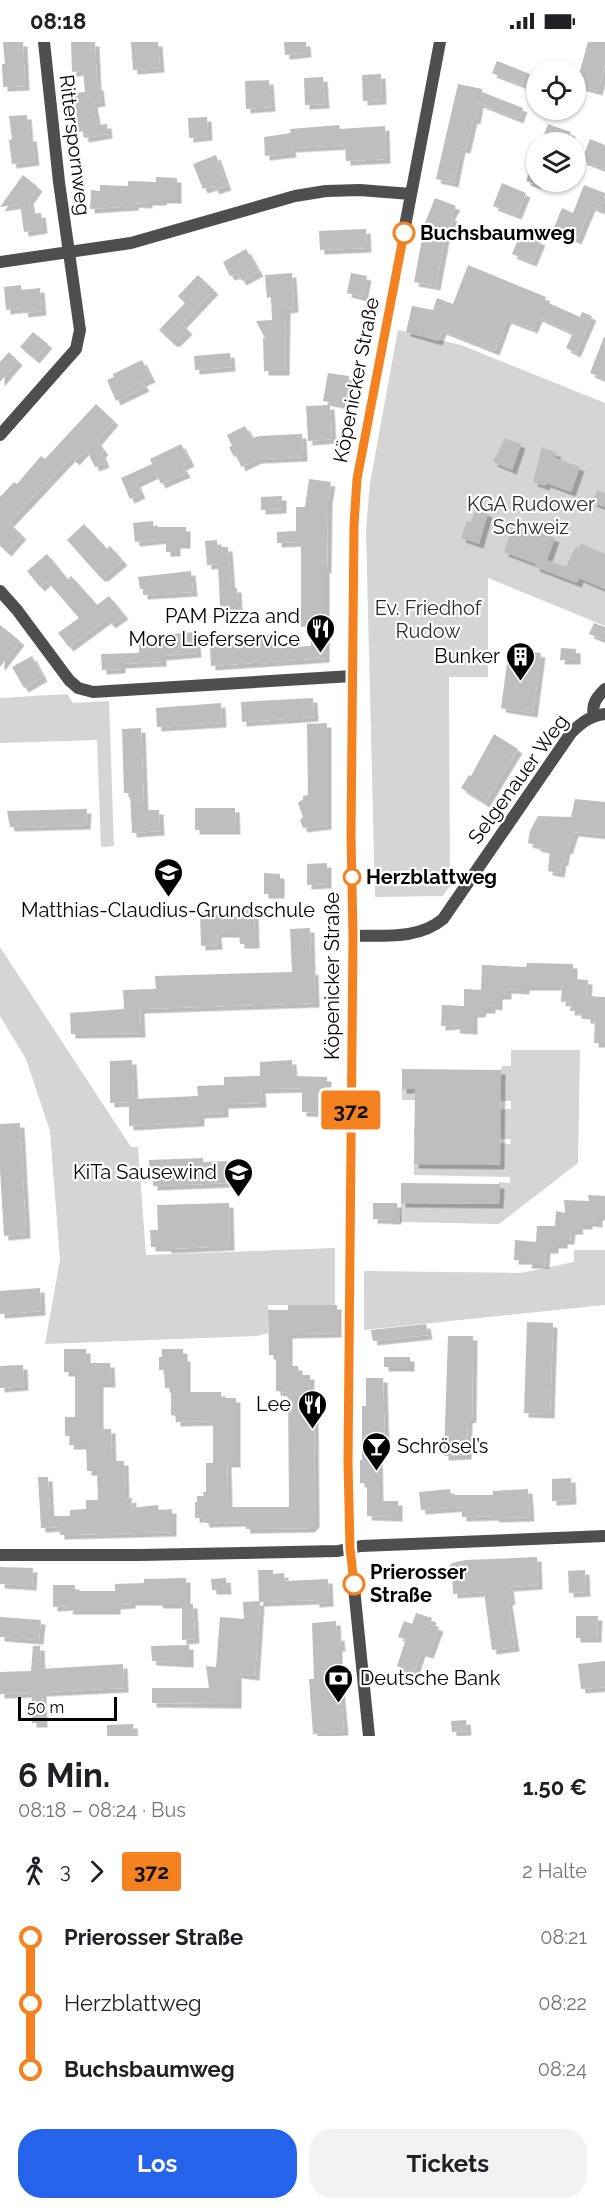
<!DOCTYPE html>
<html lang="de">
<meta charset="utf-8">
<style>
:root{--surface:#fff;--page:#f2f2f2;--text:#202124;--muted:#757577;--accent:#2563eb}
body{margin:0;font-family:Raleway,sans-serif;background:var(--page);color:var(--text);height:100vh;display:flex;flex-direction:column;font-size:22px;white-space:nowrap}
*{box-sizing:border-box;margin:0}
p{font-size:20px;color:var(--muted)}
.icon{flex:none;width:33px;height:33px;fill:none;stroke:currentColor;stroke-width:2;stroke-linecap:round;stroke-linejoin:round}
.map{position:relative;height:1694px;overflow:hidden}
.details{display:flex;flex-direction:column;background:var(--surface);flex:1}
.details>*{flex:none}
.badge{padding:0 12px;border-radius:4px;font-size:21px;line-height:39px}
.tools{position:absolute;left:526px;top:18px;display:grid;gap:12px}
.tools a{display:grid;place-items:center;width:60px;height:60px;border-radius:50%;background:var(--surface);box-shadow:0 2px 4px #0004;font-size:30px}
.scale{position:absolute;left:18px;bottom:15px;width:99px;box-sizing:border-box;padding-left:6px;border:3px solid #000;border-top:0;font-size:16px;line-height:21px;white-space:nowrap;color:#000;-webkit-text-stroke:4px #fff;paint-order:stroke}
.map>.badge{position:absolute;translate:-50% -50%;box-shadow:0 0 0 3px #fff}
.legs{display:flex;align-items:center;gap:9px;height:66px;padding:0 18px;font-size:20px}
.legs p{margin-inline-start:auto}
.headline{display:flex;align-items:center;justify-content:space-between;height:102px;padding:0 18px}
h1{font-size:33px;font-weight:700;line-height:45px}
.cta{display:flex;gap:12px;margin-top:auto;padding:12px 18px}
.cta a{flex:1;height:69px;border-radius:24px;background:var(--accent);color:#fff;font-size:24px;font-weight:700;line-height:69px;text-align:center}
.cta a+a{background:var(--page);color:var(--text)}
ul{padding:0 18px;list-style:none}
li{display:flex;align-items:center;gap:21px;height:66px;font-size:22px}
li i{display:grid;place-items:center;width:9px;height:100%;margin:0 8px;background:currentColor}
li i::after{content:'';width:15px;height:15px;margin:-8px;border:4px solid;border-radius:50%;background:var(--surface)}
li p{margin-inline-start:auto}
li:first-child i{background:linear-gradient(#0000 50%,currentColor 0)}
li:last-child i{background:linear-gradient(currentColor 50%,#0000 0)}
.status{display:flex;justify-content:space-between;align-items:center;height:42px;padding:0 30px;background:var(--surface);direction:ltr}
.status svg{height:16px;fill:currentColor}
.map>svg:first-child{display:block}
.green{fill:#d5d5d5}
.building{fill:#bebebe;filter:url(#shadow)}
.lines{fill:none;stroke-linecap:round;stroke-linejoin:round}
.minor{stroke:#4e4e4e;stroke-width:12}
.line-1-casing{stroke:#fff;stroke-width:14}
.line-1{stroke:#f58220;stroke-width:9}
.stop-1-dot{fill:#fff;stroke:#f58220;stroke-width:3}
.labels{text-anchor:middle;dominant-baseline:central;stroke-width:4.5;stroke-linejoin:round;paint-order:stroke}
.street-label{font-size:20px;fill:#000;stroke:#fff}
.stop-label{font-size:20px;font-weight:bold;fill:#000;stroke:#fff;text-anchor:start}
.park-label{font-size:20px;fill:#2c2c2c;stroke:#fff}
.poi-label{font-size:20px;fill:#000;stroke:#fff;text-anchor:end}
</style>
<div class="status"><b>08:18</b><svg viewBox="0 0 49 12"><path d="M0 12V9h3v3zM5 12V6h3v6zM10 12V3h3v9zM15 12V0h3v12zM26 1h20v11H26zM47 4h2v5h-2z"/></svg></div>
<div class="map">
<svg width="605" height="1694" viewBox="0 0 605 1694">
<defs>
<filter id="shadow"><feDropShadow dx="4.5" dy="4.5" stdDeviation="0" flood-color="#0004"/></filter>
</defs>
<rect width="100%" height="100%" fill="#fff"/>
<path class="green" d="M398 288 461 303 605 361V584L488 536V635H449L450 844 443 854 375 855 366 488 370 441Z
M67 652 73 661 109 659 114 804 101 805 97 698 0 701V656Z
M0 905 131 1105H138L146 1213 335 1206V1263H268V1291L258 1294 45 1302 60 1218 50 1089 26 1017 0 974Z
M511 1008H580L578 1121 499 1182 400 1180 401 1161 499 1162V1140L510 1141V1135L414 1133V1122H499L500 1101 511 1102 510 1097 414 1096V1086L499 1087 500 1067H511V1059L402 1058V1047L501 1028 502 1024H511Z
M574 1208H605V1263L364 1288V1229L521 1231 574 1220Z"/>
<path class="building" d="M3 0H23L25 44 3 45 2 22H5Z
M71 0H95L97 44H99L101 60 93 61 97 83 107 82 108 92 84 96 83 89 79 90 74 51 85 50 83 29 72 30Z
M131 0H158L160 26 133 28Z
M284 0H306L307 11 285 13Z
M588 0H605V22L598 49 576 43Z
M497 19 530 32 526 44 492 31Z
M381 32 382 58 363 59 362 33Z
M323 35 325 62 305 63 304 36Z
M269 38 271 65 246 67 245 39Z
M458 42 482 47V50L523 66 519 77 479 61 476 78 473 77 466 107 461 106 454 141 436 137Z
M27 73 29 95H32L35 119 12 122 9 98 12 97 9 74Z
M207 75 208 94 189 96 188 76Z
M548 82 571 90 567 100H541Z
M339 83 340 87 385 84 386 117 346 119 345 103 291 106 292 111 265 114 264 95 291 91 290 87Z
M590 97 605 103V127L582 118Z
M536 112H537V143L526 139Z
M216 113 227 144 215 148 213 144 203 147 193 122Z
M23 133 38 145 29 158 32 172 41 171 43 187 24 190 20 162 0 165Z
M156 135 177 136V157H162V159H148V162L135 161 134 164 90 167 91 148 100 149V143L128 144V139L156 140Z
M502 141 526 151 517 173 493 164Z
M584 143 605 151V153L600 168 591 164 577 198 553 188 562 166 573 171Z
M435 156 456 164 450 174 453 175 445 195 436 244 414 240 425 181Z
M366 187 367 206 320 208 319 189Z
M521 191 541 199 532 220 512 212Z
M246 207 259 230 242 239 238 232 230 234 223 220Z
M468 223 546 255 544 259 580 275 582 270 592 274 576 311 566 306 573 291 538 275 533 287 507 277 495 309 442 288 438 299 406 290 412 264 433 268 437 256 453 262Z
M292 231 294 266 286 267 285 329H264L263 295 266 298 256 279 272 278 271 255 267 256 265 233Z
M351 231 367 234 363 255 347 251Z
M198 233 214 248 182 282 188 288 176 300H172L159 288 185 261 178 254Z
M21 243V248L40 246 42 269 24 271 23 266 6 268 4 245Z
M33 290 48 302 35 317 20 305Z
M604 295H605V337L590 331Z
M9 310 18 319 0 340V320Z
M230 311 231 325 195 328 194 314Z
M142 318 151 336 142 340 145 345 116 359 107 338 114 335 113 332Z
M328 331 349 334 345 363 323 359Z
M96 362 114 379 97 399 104 409 101 411 105 421 95 425 86 407 75 419 71 415 9 481 22 493 7 510 0 504V455L14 440 17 442 41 414 45 417Z
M330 363 332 397 308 399 306 364Z
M245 384 252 396 260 394 302 392 303 415 257 417 241 425 237 413 234 415 229 405 232 404 227 393Z
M505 396 521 402 512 428 493 420Z
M181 402 190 420 182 424 186 431 161 442 156 431 136 441 141 452 130 457 121 436 152 422 150 417Z
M542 405 557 411 555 416 580 425 571 450 546 441 545 444 533 440Z
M309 437 331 440 328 458 327 527H325V616L211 624 210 605 250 602 249 594 271 593 272 606 311 604V584L301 585V500L277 501V490L296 489V465H305Z
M597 448 605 451V465L592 460Z
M282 454V467L261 468V455Z
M476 466 488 471 479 502 461 496 467 479 471 480Z
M153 479V485H186V502H176V510H166V497L135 500 133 481Z
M513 481 555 496 547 518 566 525 576 504 579 506 580 501 605 512V547L579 536 577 541 535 525 536 522 504 510Z
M84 482 107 507 110 504 123 519 104 535H100L67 498Z
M217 498V505H228L231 546H237L238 564H220L218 522 207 523 205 499Z
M47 512 68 538 71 534 97 563 109 554 124 573 111 582 107 577 69 605 58 591 79 576 47 539 40 545 27 529Z
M191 529 193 550 143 553V547H140L138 535Z
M594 581 605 585V598L589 592Z
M0 583 20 599 0 625Z
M195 590 197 611 162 614V620L121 622V627L102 628 101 612 139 611V601L173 599 172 592Z
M561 606 576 607V618H560Z
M509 607 541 611 533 671 501 666Z
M32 614 43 635 24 646 12 625Z
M313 656 314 675 242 680 241 660Z
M221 661 222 681 157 685 156 666Z
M327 681V783L303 786 300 778 303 775 298 761 303 757V754L308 753 307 682Z
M141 686 144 768H159L160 789 132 791 130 751H124L122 687Z
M494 692 518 707 485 761 461 746 469 733 471 734Z
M575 757 605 760V793L574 790 568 808 566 807 564 819H562L560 831 548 829 550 808 536 805V803L528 801 530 789 538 774 571 775Z
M195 766H235L236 788H195Z
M87 767 86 783 10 785 7 769Z
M327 821V842L307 843V822Z
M264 831 280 832V852H264Z
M254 868 255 902H240L239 891H217L218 903 201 904 200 870 216 869 217 875H238V869Z
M310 886 311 929 314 928 315 961 140 967 141 991 71 992 70 971 124 967 123 948 156 947 155 934 292 930 290 887Z
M527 921 573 922V937L588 938 587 954 605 955V1001H594L595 977H586V973L577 972V969H570L571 959 561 960 562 944H525V948L507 947V953H498V964L491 963V967H482L481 971H473V988L455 987 456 983 441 984 442 963 464 964V947L481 948 482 923 526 925Z
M132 1018 134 1057 198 1054 197 1044 224 1043V1035L260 1034V1020L292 1018 293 1034 327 1035 326 1071 302 1070V1046L261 1047 262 1061 224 1062V1071L200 1072V1080L129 1084V1060L110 1061V1019Z
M402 1027 501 1028 500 1123 414 1122 415 1047H402Z
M20 1081 26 1192 4 1194 0 1127V1082Z
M203 1116V1120L227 1119 229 1141 153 1144V1138H149V1118Z
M401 1141 500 1142 499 1162 401 1161Z
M588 1153 605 1154V1174H598V1181L588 1180V1183H578L579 1188H571L570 1198H563V1202H554V1207H546L545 1222H527L528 1218H514L515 1198 536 1200 537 1184H555L556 1169 565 1171 564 1158 589 1159Z
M229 1161 230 1204 167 1207V1205H151L150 1188H158L157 1163Z
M373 1161H397V1178L373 1177Z
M40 1246 41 1269 0 1272V1249Z
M288 1263H337V1291L288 1292V1324H298V1333H310L309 1370H314L315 1481 310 1486 246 1487 245 1481 241 1480 205 1481 204 1476H195V1460H197V1454H204L203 1450H206V1421H213V1379L176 1380V1374L171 1373V1346H165L164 1328H159V1315H162V1307H183V1315H186V1350H221V1356H236V1421H227L228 1465H289L288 1351 276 1349V1313H269L268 1268H288Z
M527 1280 553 1281 550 1372 524 1371Z
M426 1282 428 1293 373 1299 371 1288Z
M448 1294H473L472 1376 468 1377 467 1413 444 1414Z
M64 1307H86V1321H110L111 1341H99V1387H111L112 1419H124L125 1457 132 1456 131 1466 158 1463V1468L172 1467V1490L60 1493V1485L41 1486 38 1435H48L50 1474H70V1468L86 1467V1458H98L97 1429H87L86 1403H69L70 1394H65V1375H75V1330H64Z
M384 1315H410V1325H384Z
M23 1323 24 1344 0 1346V1324Z
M366 1336H383L385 1404 378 1403 379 1459H398V1475L367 1474V1441H360V1418H362V1364H366Z
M571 1436 572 1458 552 1459V1437Z
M450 1447 451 1453H493V1449L528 1447 530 1475 495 1476 494 1474 462 1475V1465L421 1468 419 1450Z
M537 1515 538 1543 509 1545 511 1558 508 1559 515 1605 492 1608 484 1550 453 1552 452 1532 449 1530V1524L452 1521 466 1518Z
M0 1525 33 1526 32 1544 0 1542Z
M258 1528H273V1532L284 1531V1539L328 1537 329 1560 315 1561V1558L260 1560 255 1634 237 1632V1662L152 1661V1646H209L206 1624 216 1625 220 1575 244 1577 243 1560 259 1559Z
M585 1528 586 1550 569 1551 568 1529Z
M186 1536V1562H159L158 1559H131V1562L116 1563V1568H68L69 1564 53 1565V1543H75V1549H115V1542L144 1541V1537Z
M226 1536 227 1548H212L211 1537Z
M182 1562H193L195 1597 182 1598Z
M416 1571 432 1576 430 1582 439 1585 429 1612 421 1610 414 1631 397 1624 406 1597 398 1595 404 1579 412 1582Z
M576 1574H598L597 1596H576Z
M0 1575 41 1578 39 1598 0 1595Z
M336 1579 337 1595 340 1594 341 1605H338V1621L344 1689 313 1692 309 1637H314L312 1581Z
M189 1603V1621L152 1619 151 1604Z
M33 1604H40L41 1627 123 1622 124 1646 42 1650 43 1681H32V1651L0 1652V1630L31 1629Z
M605 1619V1645L581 1647 578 1622Z
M466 1678 467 1689 452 1690 451 1679Z
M133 1682 134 1694H107V1683Z"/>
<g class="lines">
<path class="minor" d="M0 220 131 201 295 154 326 149 360 148 411 152
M0 393 76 307 80 288 59 140 44 0
M0 549 17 568 69 638 78 646 93 650 352 634
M594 674C591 662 597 655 605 647
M353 894C383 893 418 898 443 877L571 691C582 680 590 674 605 672
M0 1513H139L338 1509 361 1504 605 1494
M369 1694 350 1506 348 1420 353 894 351 793 354 483 357 437 440 0"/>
</g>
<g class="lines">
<defs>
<path id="line-1" d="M354 1542 350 1506 348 1420 353 894 351 794 354 483 357 437 404 191"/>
</defs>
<use href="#line-1" class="line-1-casing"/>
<use href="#line-1" class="line-1"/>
</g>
<defs>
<symbol id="restaurant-pin" viewBox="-11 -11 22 30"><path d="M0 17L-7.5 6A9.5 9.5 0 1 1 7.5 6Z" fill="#000" stroke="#fff"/><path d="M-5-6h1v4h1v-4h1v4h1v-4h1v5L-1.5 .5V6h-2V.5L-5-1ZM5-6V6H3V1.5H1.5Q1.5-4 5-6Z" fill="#fff"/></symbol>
<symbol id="building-pin" viewBox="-11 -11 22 30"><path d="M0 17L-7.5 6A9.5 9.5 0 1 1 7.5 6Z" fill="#000" stroke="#fff"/><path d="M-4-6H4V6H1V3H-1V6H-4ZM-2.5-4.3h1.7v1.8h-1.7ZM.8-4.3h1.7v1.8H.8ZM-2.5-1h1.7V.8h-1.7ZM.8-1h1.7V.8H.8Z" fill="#fff"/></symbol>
<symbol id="school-pin" viewBox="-11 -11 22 30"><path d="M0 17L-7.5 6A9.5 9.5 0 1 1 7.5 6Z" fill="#000" stroke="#fff"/><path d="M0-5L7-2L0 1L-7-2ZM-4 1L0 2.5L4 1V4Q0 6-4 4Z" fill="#fff"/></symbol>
<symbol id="bar-pin" viewBox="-11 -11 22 30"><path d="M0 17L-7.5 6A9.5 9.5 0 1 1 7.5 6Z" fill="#000" stroke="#fff"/><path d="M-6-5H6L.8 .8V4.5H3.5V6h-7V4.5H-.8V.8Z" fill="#fff"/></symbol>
<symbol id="bank-pin" viewBox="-11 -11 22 30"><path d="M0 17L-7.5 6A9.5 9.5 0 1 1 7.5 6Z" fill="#000" stroke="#fff"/><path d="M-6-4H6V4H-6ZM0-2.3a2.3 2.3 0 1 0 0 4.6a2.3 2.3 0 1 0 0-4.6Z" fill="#fff"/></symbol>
</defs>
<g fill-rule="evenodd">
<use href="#restaurant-pin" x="304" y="570" width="33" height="45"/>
<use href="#building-pin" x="504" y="598" width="33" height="45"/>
<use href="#school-pin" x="152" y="814" width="33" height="45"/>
<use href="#school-pin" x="222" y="1114" width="33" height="45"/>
<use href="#restaurant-pin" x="296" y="1346" width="33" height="45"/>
<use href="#bar-pin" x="360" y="1388" width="33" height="45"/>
<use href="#bank-pin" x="322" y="1620" width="33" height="45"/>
</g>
<g class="stop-1-dot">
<circle cx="404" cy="191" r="10"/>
<circle cx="352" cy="835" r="8"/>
<circle cx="354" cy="1542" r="10"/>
</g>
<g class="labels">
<g class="street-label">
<text transform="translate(75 103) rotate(83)">Ritterspornweg</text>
<text transform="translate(356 338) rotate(-79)">Köpenicker Straße</text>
<text transform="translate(518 737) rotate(-54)">Selgenauer Weg</text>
<text transform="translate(332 934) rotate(-90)">Köpenicker Straße</text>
</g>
<g class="stop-label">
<text x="420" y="191">Buchsbaumweg</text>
<text x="366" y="835">Herzblattweg</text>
<text x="370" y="1530">Prierosser<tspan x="370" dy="23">Straße</tspan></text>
</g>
<g class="park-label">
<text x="531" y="462">KGA Rudower<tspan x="531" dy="23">Schweiz</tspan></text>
<text x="428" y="566">Ev. Friedhof<tspan x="428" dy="23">Rudow</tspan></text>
</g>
<g class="poi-label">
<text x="300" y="574">PAM Pizza and<tspan x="300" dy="23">More Lieferservice</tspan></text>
<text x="500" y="614">Bunker</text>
<text x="168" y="868" text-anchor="middle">Matthias-Claudius-Grundschule</text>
<text x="217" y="1130">KiTa Sausewind</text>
<text x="291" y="1362">Lee</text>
<text x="397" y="1404" text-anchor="start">Schrösel’s</text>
<text x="360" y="1636" text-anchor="start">Deutsche Bank</text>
</g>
</g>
</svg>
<div class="tools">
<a><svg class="icon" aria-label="locate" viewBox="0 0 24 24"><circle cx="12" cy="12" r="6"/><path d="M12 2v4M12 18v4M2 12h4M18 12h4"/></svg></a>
<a><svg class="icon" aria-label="layers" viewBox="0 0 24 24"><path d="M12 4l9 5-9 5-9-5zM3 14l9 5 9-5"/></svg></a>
</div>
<div class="scale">50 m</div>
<b class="badge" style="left:351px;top:1068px;background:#f58220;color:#111">372</b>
</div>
<section class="details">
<div class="headline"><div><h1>6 Min.</h1><p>08:18 – 08:24 · Bus</p></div><b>1.50 €</b></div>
<div class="legs"><svg class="icon" aria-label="walk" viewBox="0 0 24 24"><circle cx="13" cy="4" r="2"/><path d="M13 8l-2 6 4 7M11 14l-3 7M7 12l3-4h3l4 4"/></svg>3<svg class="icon" aria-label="forward" viewBox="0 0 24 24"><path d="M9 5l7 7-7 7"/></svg><b class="badge" style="background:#f58220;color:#111">372</b><p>2 Halte</p></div>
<ul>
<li><i style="color:#f58220"></i><b>Prierosser Straße</b><p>08:21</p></li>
<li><i style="color:#f58220"></i><span>Herzblattweg</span><p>08:22</p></li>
<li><i style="color:#f58220"></i><b>Buchsbaumweg</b><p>08:24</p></li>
</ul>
<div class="cta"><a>Los</a><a>Tickets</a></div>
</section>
